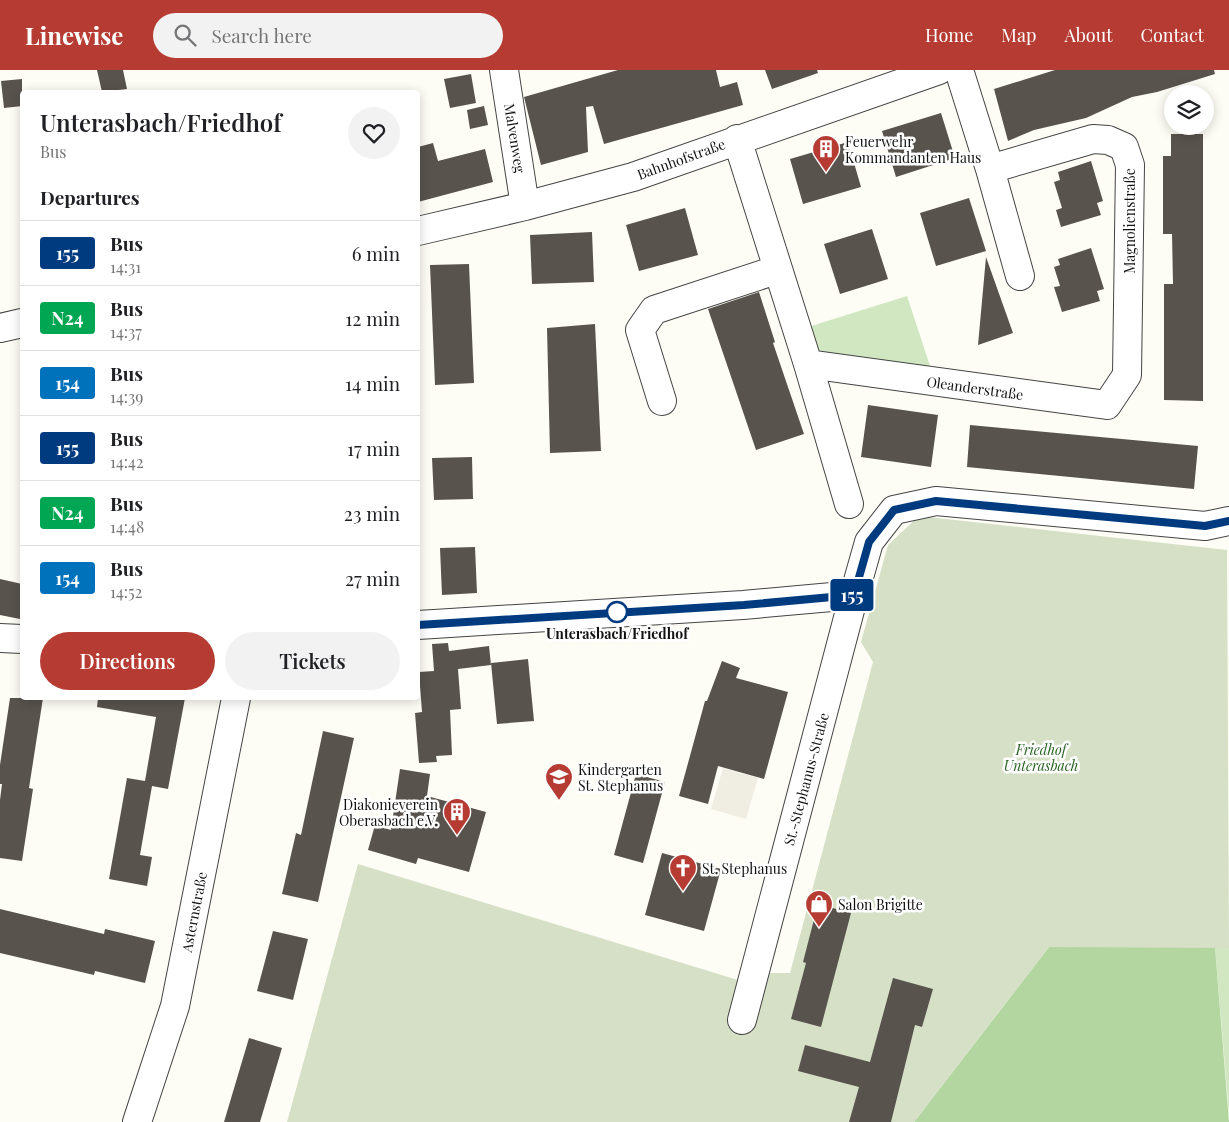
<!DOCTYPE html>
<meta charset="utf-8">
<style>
:root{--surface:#fff;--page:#f2f2f2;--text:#202124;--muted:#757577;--line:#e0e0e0;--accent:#b63c33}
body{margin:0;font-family:"Playfair Display",serif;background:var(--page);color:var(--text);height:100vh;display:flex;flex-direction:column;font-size:19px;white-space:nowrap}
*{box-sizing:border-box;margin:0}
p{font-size:16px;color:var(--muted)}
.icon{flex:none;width:28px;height:28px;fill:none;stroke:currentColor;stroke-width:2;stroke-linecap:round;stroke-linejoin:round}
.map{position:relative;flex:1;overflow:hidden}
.sheet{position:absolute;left:20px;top:20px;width:400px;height:610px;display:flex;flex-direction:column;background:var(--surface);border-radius:5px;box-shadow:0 2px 12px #0003}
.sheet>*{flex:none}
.badge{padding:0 10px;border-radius:4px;font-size:18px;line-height:32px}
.tools{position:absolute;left:1164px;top:15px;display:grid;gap:10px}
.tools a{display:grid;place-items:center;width:50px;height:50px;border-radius:50%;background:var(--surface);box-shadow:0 2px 12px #0003;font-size:25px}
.map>.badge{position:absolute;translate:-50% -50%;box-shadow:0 0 0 2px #fff}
h2{padding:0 20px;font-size:19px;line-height:45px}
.round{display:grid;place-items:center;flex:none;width:52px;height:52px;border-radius:26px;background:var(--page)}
.overview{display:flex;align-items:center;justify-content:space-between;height:85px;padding:0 20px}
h1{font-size:24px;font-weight:600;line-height:38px}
.action{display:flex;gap:10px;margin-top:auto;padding:10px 20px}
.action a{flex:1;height:58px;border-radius:30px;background:var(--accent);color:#fff;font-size:20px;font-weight:600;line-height:58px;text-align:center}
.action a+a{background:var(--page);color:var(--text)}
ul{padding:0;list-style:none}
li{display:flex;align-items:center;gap:15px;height:65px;padding:0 20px;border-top:1px solid var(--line)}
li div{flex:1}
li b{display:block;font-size:19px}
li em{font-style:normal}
li .badge{min-width:55px;font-weight:700;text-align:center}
header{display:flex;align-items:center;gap:30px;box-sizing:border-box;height:70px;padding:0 25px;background:var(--accent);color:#fff}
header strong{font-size:24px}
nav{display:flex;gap:28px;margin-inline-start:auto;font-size:18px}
.search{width:350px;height:45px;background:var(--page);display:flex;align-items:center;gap:12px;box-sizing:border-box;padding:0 18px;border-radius:28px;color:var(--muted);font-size:19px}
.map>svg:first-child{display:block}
.green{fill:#d0e7c1}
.forest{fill:#b3d6a1}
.cemetery{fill:#d5e0c6}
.plaza{fill:#f0eee3}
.building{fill:#59534e}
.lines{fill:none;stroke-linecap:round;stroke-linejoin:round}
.minor-casing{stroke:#444;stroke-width:30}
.minor{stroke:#fff;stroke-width:28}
.line-casing{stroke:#fff;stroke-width:11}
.line{stroke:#003b80;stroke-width:8}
.stop-dot{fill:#fff;stroke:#003b80;stroke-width:2.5}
.labels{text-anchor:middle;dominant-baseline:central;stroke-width:5;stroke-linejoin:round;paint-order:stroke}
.street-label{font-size:14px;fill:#111;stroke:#fff}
.poi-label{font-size:14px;fill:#111;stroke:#fff;text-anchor:start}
.stop-label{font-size:14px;font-weight:bold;fill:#111;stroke:#fff}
.park-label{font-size:14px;font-style:italic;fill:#2b6425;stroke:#fff}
</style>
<header>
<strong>Linewise</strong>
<div class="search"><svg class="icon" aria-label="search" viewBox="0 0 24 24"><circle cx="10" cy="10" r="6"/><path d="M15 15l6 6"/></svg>Search here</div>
<nav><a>Home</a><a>Map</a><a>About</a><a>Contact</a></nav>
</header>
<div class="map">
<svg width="1229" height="1052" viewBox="0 0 1229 1052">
<rect width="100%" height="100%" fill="#fefdf5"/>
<path class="green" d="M907 226 931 299 818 289 808 257Z
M1215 877 1229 878V1045Z"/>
<path class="forest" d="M1049 877H1215L1229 1052H914Z"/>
<path class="cemetery" d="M919 446 1227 480 1229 878 1049 877 914 1052H287L358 794 738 910 729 946 755 953 770 903H790L873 592 861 572 888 475Z"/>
<path class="plaza" d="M723 698 758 708 746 749 711 739Z"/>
<path class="building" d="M97 0H123L127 19 102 22Z
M618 0H716L720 17 737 12 743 35 604 74 593 36 586 37 588 82 541 95 524 27Z
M765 0H817L818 3 772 19Z
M1055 0H1214L1215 4 1157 22 1132 27 1086 48 1034 60 1008 71 994 19Z
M471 4 476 33 450 38 444 9Z
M22 9V36L4 38 1 11Z
M484 36 488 55 470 59 467 40Z
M941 43 955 88 896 107 882 61Z
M1171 64H1203V331L1164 330V214H1173L1172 164H1163V86H1171Z
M848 72 861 117 803 134 790 89Z
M433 73 438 91 485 79 493 112 418 132V77Z
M1091 91 1103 131 1097 133 1101 145 1061 157 1056 140 1062 138 1054 112 1060 110 1058 102Z
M969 128 986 181 936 196 920 143Z
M685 138 698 185 639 201 626 155Z
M872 159 888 209 840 224 824 174Z
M592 162 594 212 532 214 530 165Z
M1091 178 1104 219 1097 221 1100 231 1062 242 1054 217 1060 216 1054 197 1060 195 1058 189Z
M986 187 1013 263 978 275Z
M469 194 474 313 435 315 430 195Z
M759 222 775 272 773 273 804 364 756 380 708 239Z
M595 254 601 381 550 383 547 258Z
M868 335 938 345 931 397 861 387Z
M970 355 1198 376 1194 419 967 397Z
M472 387 473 429 434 430 432 388Z
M475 477 477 523 442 525 440 478Z
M0 509 22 514 20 549 0 545Z
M448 573 449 581 489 576 491 595 458 599 461 639 450 640 452 685 436 686 437 692 419 693 415 643 422 642 419 602 434 601 432 574Z
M528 589 534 651 497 654 491 593Z
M722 591 740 598 736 608 788 622 764 709 718 696 708 734 679 726 705 631H707Z
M10 628H43L29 718 33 719 22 791 0 788V730L2 714H0V695Z
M98 628H185L168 719 152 716 140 785 152 787 147 816 109 809 127 708 145 711 156 647 97 637Z
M323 661 354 668 318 832 282 824 296 763 301 765Z
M400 699 430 704 427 726 486 742 469 802 418 788 416 794 368 780 375 755 391 760Z
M636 704 665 712 643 793 614 785Z
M662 783 721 799 704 861 645 845Z
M818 834 851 843 821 957 791 949 806 893 803 892Z
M0 839 104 864 105 859 155 871 145 913 95 901 94 905 0 883Z
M273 861 308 869 293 930 257 921Z
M893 908 933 919 922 957 915 955 891 1052H849L859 1017 798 1001 805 975 870 992Z
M249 968 282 978 260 1052H224Z"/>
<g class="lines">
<defs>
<path id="minor" d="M504 0 525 136
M737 69 808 294 849 434
M990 99 1020 206
M418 161 525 136 633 107 939 0
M0 258 22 253
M808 294 1107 335 1127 305 1130 95 1124 77 1108 70 1093 69 990 99 959 0
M662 331 640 260 654 240 776 200
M418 555 743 535 854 525
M0 568 22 569
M742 950 854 525 869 472 894 440 936 431 1205 456 1229 451
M137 1052 175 936 236 628"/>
</defs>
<use href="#minor" class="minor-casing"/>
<use href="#minor" class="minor"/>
</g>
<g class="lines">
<defs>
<path id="line" d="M418 555 744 535 854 525 869 472 894 440 936 431 1205 456 1229 451"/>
</defs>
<use href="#line" class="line-casing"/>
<use href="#line" class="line"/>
</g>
<defs>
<symbol id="building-pin" viewBox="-11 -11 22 30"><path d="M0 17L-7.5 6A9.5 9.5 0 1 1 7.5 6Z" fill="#b63c33" stroke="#fff"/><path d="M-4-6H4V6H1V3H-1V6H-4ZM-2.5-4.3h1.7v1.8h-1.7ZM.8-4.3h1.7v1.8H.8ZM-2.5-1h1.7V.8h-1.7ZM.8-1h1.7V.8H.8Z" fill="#fff"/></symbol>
<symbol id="school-pin" viewBox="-11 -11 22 30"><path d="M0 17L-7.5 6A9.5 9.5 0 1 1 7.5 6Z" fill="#b63c33" stroke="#fff"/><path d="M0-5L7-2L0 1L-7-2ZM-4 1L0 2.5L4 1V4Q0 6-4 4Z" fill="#fff"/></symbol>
<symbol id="church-pin" viewBox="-11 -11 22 30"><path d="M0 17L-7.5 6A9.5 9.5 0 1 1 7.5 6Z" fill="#b63c33" stroke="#fff"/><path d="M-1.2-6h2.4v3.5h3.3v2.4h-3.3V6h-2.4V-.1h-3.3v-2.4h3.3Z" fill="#fff"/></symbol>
<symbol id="shop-pin" viewBox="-11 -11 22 30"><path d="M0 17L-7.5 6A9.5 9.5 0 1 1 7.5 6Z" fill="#b63c33" stroke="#fff"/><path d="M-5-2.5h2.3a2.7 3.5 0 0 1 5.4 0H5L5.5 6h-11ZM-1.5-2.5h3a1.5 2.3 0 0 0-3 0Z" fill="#fff"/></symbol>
</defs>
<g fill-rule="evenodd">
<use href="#building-pin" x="810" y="63" width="32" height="43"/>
<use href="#school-pin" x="543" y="691" width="32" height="43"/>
<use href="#building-pin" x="441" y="726" width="32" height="43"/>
<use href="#church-pin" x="667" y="782" width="32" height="43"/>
<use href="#shop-pin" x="803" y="818" width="32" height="43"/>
</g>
<circle class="stop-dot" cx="617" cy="542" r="10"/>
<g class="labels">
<g class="street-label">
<text transform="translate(515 68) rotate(81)">Malvenweg</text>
<text transform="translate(681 89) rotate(-20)">Bahnhofstraße</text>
<text transform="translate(1129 151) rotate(-90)">Magnolienstraße</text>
<text transform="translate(975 318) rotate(8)">Oleanderstraße</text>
<text transform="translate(806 709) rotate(-75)">St.-Stephanus-Straße</text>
<text transform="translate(194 842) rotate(-79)">Asternstraße</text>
</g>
<g class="poi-label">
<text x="845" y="71">Feuerwehr<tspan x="845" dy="16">Kommandanten Haus</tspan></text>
<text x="578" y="699">Kindergarten<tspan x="578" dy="16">St. Stephanus</tspan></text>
<text x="438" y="734" text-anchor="end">Diakonieverein<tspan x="438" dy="16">Oberasbach e.V.</tspan></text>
<text x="702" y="798">St. Stephanus</text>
<text x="838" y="834">Salon Brigitte</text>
</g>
<g class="stop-label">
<text x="617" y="563">Unterasbach/Friedhof</text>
</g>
<g class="park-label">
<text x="1041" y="679">Friedhof<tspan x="1041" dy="16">Unterasbach</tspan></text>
</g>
</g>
</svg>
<div class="tools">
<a><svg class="icon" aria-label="layers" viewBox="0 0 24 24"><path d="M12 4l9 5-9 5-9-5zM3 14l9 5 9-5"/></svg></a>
</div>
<b class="badge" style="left:852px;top:525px;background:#003b80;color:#fff">155</b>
<section class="sheet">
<div class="overview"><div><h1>Unterasbach/Friedhof</h1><p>Bus</p></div><a class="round"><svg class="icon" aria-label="heart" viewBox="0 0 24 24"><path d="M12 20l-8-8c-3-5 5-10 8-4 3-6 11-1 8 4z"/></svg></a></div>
<h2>Departures</h2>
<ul>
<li><span class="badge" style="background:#003b80;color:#fff">155</span><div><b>Bus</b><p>14:31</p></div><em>6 min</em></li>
<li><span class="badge" style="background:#00a651;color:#fff">N24</span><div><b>Bus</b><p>14:37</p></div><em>12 min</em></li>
<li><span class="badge" style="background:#0072bc;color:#fff">154</span><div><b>Bus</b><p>14:39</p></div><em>14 min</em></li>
<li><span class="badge" style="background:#003b80;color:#fff">155</span><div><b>Bus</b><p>14:42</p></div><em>17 min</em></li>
<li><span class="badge" style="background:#00a651;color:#fff">N24</span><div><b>Bus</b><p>14:48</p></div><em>23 min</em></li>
<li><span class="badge" style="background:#0072bc;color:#fff">154</span><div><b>Bus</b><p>14:52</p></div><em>27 min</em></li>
</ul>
<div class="action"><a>Directions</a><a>Tickets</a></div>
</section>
</div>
